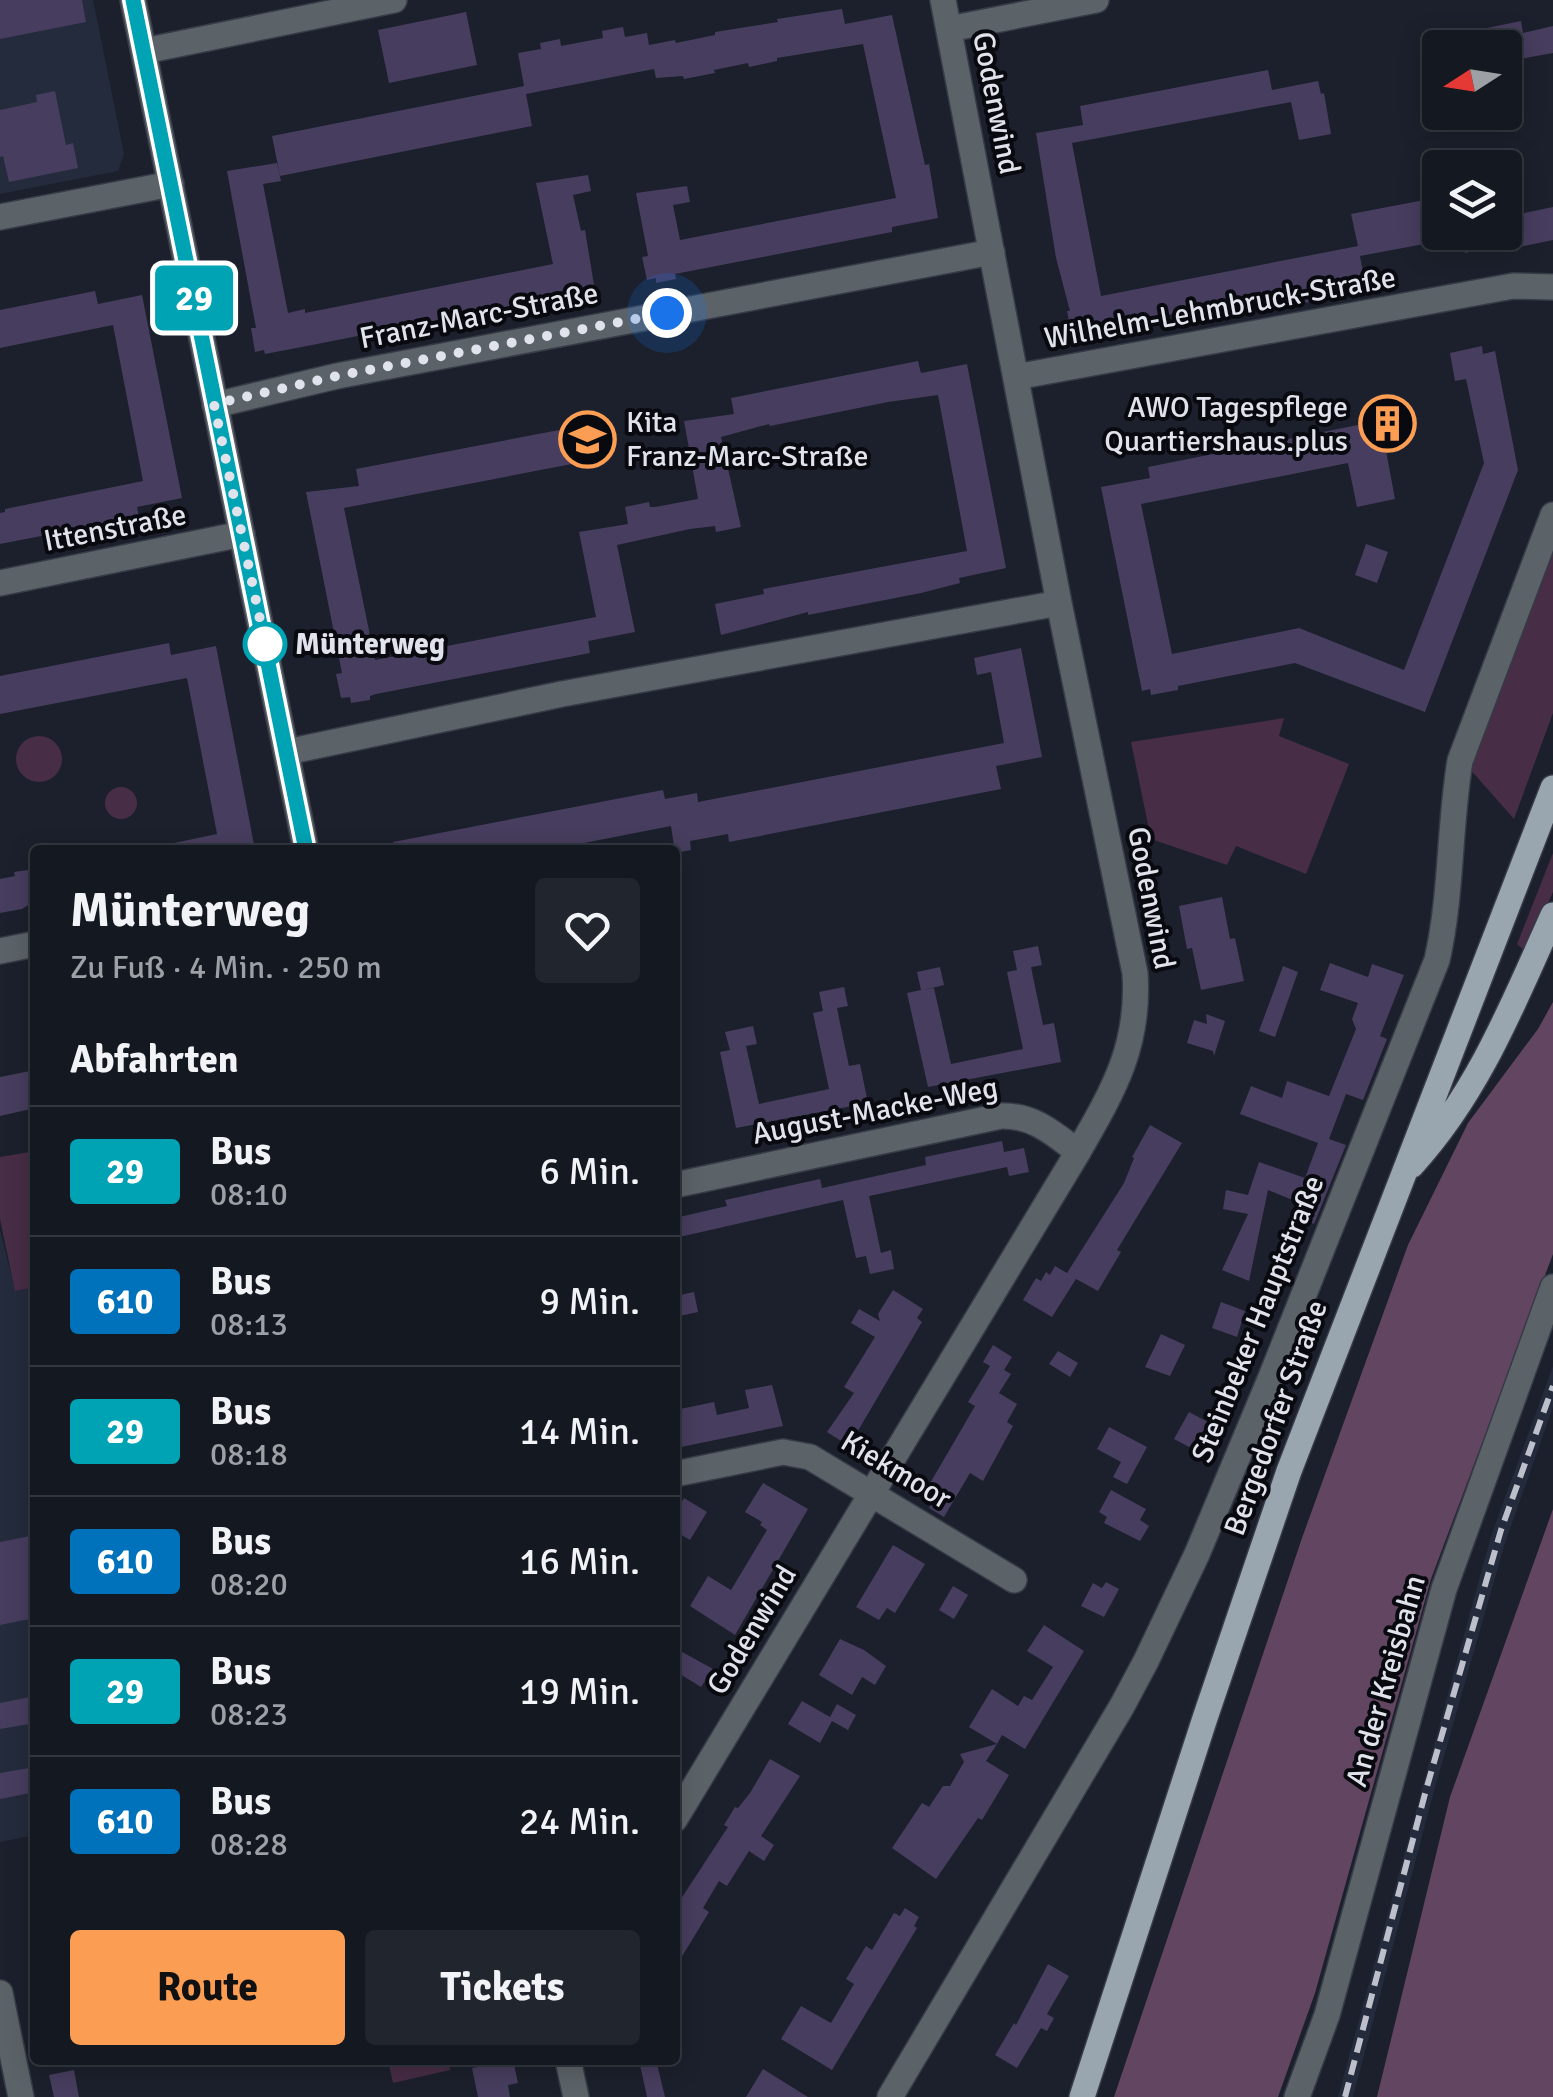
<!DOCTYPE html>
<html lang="de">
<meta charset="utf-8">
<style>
:root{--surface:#141821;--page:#21252e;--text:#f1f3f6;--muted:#9da0a5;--line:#33373f;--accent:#fc9d54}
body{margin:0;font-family:Signika,sans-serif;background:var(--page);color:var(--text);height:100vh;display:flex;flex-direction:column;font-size:38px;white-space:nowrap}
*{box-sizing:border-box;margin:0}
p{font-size:32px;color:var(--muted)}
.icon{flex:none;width:55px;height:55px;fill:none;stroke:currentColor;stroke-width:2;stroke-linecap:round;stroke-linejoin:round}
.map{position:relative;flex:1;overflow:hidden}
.drawer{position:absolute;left:30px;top:845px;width:650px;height:1220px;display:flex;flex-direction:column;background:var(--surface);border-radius:10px;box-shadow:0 5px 25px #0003,0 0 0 2px var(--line)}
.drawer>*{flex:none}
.badge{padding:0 20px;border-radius:8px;font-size:35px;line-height:65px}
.needle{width:65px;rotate:258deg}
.fabs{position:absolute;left:1422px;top:30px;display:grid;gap:20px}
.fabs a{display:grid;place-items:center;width:100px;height:100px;border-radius:10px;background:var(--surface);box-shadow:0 5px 25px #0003,0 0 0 2px var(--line);font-size:50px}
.you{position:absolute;width:50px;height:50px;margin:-25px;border:8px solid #fff;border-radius:50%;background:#1a73e8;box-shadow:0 0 0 15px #1a73e833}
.map>.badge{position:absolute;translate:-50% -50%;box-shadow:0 0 0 5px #fff}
h2{padding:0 40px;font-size:38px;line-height:90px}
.round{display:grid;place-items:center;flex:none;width:105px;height:105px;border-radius:10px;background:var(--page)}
.summary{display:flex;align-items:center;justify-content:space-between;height:170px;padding:0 40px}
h1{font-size:48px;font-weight:700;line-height:75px}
.primary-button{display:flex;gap:20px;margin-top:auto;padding:20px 40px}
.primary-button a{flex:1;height:115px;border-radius:10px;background:var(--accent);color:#111;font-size:40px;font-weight:700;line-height:115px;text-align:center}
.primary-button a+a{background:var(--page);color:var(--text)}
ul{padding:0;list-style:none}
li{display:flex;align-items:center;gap:30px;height:130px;padding:0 40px;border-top:2px solid var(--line)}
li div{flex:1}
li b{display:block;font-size:38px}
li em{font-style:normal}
li .badge{min-width:110px;font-weight:700;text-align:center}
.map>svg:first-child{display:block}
.built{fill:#242b3c}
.green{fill:#472d46}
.forest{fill:#624661}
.building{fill:#473d5e}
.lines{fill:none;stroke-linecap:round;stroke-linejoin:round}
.minor-casing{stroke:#373b47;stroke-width:28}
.major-casing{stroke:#373b47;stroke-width:28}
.minor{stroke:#5c6368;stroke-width:25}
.major{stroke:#99a6b0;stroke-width:25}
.rail{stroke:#bdc0ca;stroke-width:6;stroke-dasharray:15 8;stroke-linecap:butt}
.line-casing{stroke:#fff;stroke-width:22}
.line{stroke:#00a3b4;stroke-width:15}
.walk{stroke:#e0e3ec;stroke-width:10;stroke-dasharray:0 18}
.stop-dot{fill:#fff;stroke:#00a3b4;stroke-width:5}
.labels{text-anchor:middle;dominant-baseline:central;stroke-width:8;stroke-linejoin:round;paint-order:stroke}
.street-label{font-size:30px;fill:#e0e3ec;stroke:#080a0f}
.poi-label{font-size:30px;fill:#e0e3ec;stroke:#080a0f;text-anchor:end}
.stop-label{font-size:30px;font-weight:bold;fill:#e0e3ec;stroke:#080a0f;text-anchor:start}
</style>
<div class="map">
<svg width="1553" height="2097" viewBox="0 0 1553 2097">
<rect width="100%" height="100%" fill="#1b202c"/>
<path class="built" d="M0 0H93L124 154 118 171 0 194Z
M0 1230 15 1290 35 1287V1835L0 1842Z
M1553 1366V1407L1505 1543 1434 1791 1353 2097H1338L1491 1536Z"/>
<path class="green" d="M1553 544V713L1514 819 1468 767Z
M1284 718 1279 736 1349 764 1306 874 1236 846 1227 865 1151 839 1131 742Z
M16 759a23 23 0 1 1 46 0a23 23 0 1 1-46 0Z
M105 803a16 16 0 1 1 32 0a16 16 0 1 1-32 0Z
M1553 853V892L1526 952 1517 944Z
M35 1151V1287L15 1291 0 1219V1157Z
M388 2060H448L450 2070 393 2083Z"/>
<path class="forest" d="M1553 1002V1254L1431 1579 1315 1993 1278 2097H1114L1302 1538 1408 1245 1468 1123 1538 1029Z
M1553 1509V2097H1377L1450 1797Z"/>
<path class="building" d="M0 0H82L86 22 0 39Z
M842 9 845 24 892 15 925 165 929 164 938 218 892 227V232L675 274 676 279 656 283V278L647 280 642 257 648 256 636 193 687 186 690 202 673 205 680 240 896 198 863 44 777 58V61L749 67 748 63 714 70 715 73 684 79 683 76 656 78 654 69 526 94 532 126 280 176 272 136 524 86 518 53 541 49 540 43 560 39 561 46 603 38 602 31 623 27 625 37 647 33 649 45 675 40 676 43 715 35V32L778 22 777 19Z
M466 12 477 65 389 83 378 30Z
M1521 21 1523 33 1553 26V53L1515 60 1514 56 1505 57V48H1429L1428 40Z
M1268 70 1272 90 1318 81 1321 94 1324 93 1331 134 1299 140 1291 102 1072 143 1101 296 1358 246 1351 214 1440 197V241L1360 256 1364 277 1334 283 1337 296 1300 304 1297 290 1131 322 1133 330 1081 340 1080 334 1072 336 1067 311H1070L1056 258 1036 133 1083 125 1080 106Z
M55 91 66 145 73 143 78 168 9 182 3 156 0 157V110L37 102 36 95Z
M277 163 281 181 263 184 288 313 305 309V313L553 264 536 183 588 175 591 191 573 195 581 231 585 230 594 285 550 294 551 298 312 345 265 354 264 350 255 352 251 328H256L227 171Z
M1553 207V240L1514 248 1513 243 1465 253 1461 232H1505V217Z
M95 291 98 304 142 295 182 498 137 507 139 517 0 544V513L5 512V509L143 481 113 325 0 348V310Z
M1482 346 1483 354 1495 351 1518 470 1425 712 1295 663 1178 686V690L1151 695 1150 689 1142 691 1101 487 1150 478 1148 467 1363 424 1361 414 1407 405 1412 434 1384 440 1395 499 1357 507 1348 463 1141 504 1172 654 1299 628 1404 670 1484 463 1466 379 1455 381 1450 353Z
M918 361 921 373 967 364 1006 568 959 578 960 583 921 593 808 615V612L721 635 715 604 764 594 763 589 967 551 938 395 888 402 770 426 769 424 721 437 741 527 716 532 715 526 690 529 617 545 635 632 588 641 590 653 376 694 370 696V700L351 703 350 697 341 698 336 674 342 673 306 492 359 486 356 469 580 426 577 414 594 411 603 458 344 508 375 660 596 617 579 532 628 524 625 507 649 502 650 507H655L698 499 684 421 734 414 731 398Z
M1366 544 1388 552 1377 583 1355 575Z
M169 643 171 655 216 646 255 850H175L174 843 217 834 187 678 0 714V676Z
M1021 648 1042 757 996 766 1001 789 729 842 728 834 690 841 691 850 675 853 671 826 548 850H394L393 842 663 790 665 799 697 793 698 802 1004 743 991 672 977 675 974 658Z
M35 869V898L29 900 30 904 22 909 0 913V879L15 876 14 872Z
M1222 897 1230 939 1235 938 1244 981 1201 990 1192 948 1187 949 1179 906Z
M1038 946 1042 965 1017 970 1013 951Z
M1330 963 1368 977 1372 964 1404 975 1380 1036 1387 1039 1363 1100 1346 1094 1329 1139 1346 1145 1314 1224 1295 1216 1300 1203 1268 1190 1249 1281 1222 1270 1248 1214 1223 1209 1226 1190 1248 1195 1259 1162 1305 1178 1318 1143 1240 1114 1251 1086 1282 1098 1287 1081 1329 1096 1356 1029 1352 1019 1358 1003 1320 990Z
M1283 966 1298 972 1275 1037 1259 1031Z
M940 967 944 985 924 990 934 988 951 1064 1023 1049 1007 972 1031 967 1043 1025 1054 1023 1061 1062 928 1087 907 993 921 990 917 972Z
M844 987 848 1006 837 1008 841 1028 849 1066 860 1064 868 1103 736 1128 720 1052 730 1050 725 1032 753 1026 757 1044 746 1046 759 1104 829 1089 813 1013 823 1011 819 992Z
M1206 1014 1225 1021 1214 1056 1213 1051 1187 1043 1194 1020 1207 1024Z
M35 1070V1108L0 1116V1077Z
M1150 1125 1182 1143 1117 1250 1121 1252 1098 1291 1076 1279 1052 1317 1023 1300 1036 1278 1041 1281 1046 1272 1050 1275 1055 1266 1067 1273 1124 1183 1134 1158 1132 1157Z
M1002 1141 1004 1152 1024 1148 1029 1172 1009 1176 1007 1167 869 1196 881 1253 891 1250 894 1269 870 1274 866 1256 856 1258 843 1200 675 1238V1218L727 1206 725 1200 820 1179 822 1188 926 1165 925 1157Z
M893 1290 923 1309 917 1318 922 1322 849 1446 827 1432 854 1393 844 1387 875 1337 851 1323 859 1309 880 1321 878 1314Z
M694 1292 698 1312 675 1317V1296Z
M1221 1302 1245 1311 1237 1337 1212 1328Z
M1161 1334 1185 1345 1170 1376 1145 1367Z
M993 1345 1012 1357 1004 1370 1011 1374 999 1393 1017 1404 1007 1422 1013 1426 983 1481 970 1473 944 1517 929 1508 932 1503 922 1497 975 1406 968 1402 990 1366 983 1362Z
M1058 1351 1078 1363 1070 1377 1049 1364Z
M772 1385 783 1426 681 1447 675 1410 714 1402 717 1415 749 1408 745 1390Z
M1189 1412 1208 1422 1193 1449 1174 1439Z
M1109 1427 1147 1447 1127 1484 1113 1477 1121 1462 1097 1449Z
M763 1483 808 1509 735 1635 690 1606 708 1576 731 1590 767 1530 760 1525 762 1522 745 1512Z
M1111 1490 1146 1509 1140 1520 1149 1526 1140 1541 1104 1523 1107 1517 1099 1512Z
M684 1498 707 1512 690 1540 675 1531V1513Z
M35 1535V1618L0 1625V1542Z
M893 1545 925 1564 895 1613 887 1608 879 1620 856 1607Z
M1106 1582 1119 1589 1104 1617 1081 1606 1093 1583 1102 1588Z
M953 1586 968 1595 954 1619 939 1610Z
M1044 1625 1084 1651 1025 1749 1002 1735 997 1744 969 1727 992 1689 1018 1706 1024 1696 1032 1700 1053 1667 1027 1651Z
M840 1639 864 1650 886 1666 875 1685 862 1677 852 1695 819 1675Z
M675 1648 713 1669 701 1687 675 1671Z
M35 1696V1723L0 1729V1703Z
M802 1701 830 1717 837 1704 856 1715 848 1730 832 1721 820 1743 788 1724Z
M997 1744 986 1761 1009 1775 982 1820 978 1818 936 1879 892 1848 922 1803 929 1807 943 1786H950L964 1762 960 1754Z
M770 1759 800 1776 761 1836 774 1845 764 1861 749 1851 727 1886 719 1881 703 1908 709 1912 675 1968V1908L728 1827 724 1825 735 1807 738 1808 750 1793Z
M35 1767V1792L0 1799V1773Z
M905 1908 919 1917 914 1926 917 1928 832 2070 781 2039 801 2006 831 2023 854 1984 846 1979 866 1946 872 1950 894 1913 900 1916Z
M1048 1964 1069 1976 1047 2014 1054 2018 1047 2031 1041 2028 1017 2068 995 2055 1014 2023 1016 2025Z
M477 2060H513L518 2083 508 2085 510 2097H478L472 2068 478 2067Z
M639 2060H656L665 2097H647Z
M763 2069 808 2097H746Z
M74 2070 79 2097H54L49 2075Z"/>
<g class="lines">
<defs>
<path id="minor" d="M133 0 306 850
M949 29 1096 0
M144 51 394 0
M0 217 171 184
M1016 377 1513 286 1553 287
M215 405 337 376 992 252
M0 583 242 534
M287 752 562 694 1059 603
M0 951 35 944
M675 1185 1001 1116C1033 1115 1053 1133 1078 1152
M675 1474 783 1452 810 1457 1014 1580
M675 1819 1078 1152C1113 1091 1140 1046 1135 973L1059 603 943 0
M0 1993 21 2097
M568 2060 576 2097
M890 2097 1122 1706 1146 1661 1197 1554 1271 1377 1437 960C1452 894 1449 827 1460 761L1553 515
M1297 2097 1327 2015 1444 1589 1553 1287"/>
<path id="major" d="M1412 1165C1478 1093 1513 1004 1553 915
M1082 2097 1205 1718 1289 1471 1553 788"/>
</defs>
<use href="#minor" class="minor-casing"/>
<use href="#major" class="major-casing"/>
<use href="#minor" class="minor"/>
<use href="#major" class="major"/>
<path class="rail" d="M1345 2097 1426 1790 1501 1530 1553 1386"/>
</g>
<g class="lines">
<defs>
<path id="line" d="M133 0 306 850"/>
</defs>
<use href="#line" class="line-casing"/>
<use href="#line" class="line"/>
<path class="walk" d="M265 644 268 657 214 404 337 376 667 313"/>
</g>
<defs>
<symbol id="building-ring" viewBox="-11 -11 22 22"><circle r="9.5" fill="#080a0f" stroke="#fc9d54" stroke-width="1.5"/><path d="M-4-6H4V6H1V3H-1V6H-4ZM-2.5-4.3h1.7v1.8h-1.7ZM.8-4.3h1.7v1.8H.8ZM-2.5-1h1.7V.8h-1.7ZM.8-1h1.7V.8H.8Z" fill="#fc9d54"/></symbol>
<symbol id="school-ring" viewBox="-11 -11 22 22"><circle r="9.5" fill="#080a0f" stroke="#fc9d54" stroke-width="1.5"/><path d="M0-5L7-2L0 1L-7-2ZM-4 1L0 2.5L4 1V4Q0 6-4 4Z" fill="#fc9d54"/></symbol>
</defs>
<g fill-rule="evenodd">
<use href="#building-ring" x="1356" y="392" width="63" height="63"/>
<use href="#school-ring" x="556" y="408" width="63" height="63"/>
</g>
<circle class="stop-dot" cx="265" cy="644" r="20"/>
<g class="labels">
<g class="street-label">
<text transform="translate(996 103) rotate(79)">Godenwind</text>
<text transform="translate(1220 308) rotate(-10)">Wilhelm-Lehmbruck-Straße</text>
<text transform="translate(479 316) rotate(-11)">Franz-Marc-Straße</text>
<text transform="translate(115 528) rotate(-11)">Ittenstraße</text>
<text transform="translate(1151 898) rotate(79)">Godenwind</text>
<text transform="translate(875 1111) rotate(-11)">August-Macke-Weg</text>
<text transform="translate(1258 1319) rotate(-68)">Steinbeker Hauptstraße</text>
<text transform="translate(1276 1418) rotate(-70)">Bergedorfer Straße</text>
<text transform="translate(896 1470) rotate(31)">Kiekmoor</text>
<text transform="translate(752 1630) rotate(-59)">Godenwind</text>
<text transform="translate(1386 1681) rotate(-74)">An der Kreisbahn</text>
</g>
<g class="poi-label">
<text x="1348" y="407">AWO Tagespflege<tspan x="1348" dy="34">Quartiershaus.plus</tspan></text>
<text x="626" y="422" text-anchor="start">Kita<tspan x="626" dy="34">Franz-Marc-Straße</tspan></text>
</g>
<g class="stop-label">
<text x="295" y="644">Münterweg</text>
</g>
</g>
</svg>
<div class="fabs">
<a><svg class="needle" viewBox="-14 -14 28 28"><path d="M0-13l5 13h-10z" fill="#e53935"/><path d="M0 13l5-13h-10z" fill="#9da0a5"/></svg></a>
<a><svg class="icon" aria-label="layers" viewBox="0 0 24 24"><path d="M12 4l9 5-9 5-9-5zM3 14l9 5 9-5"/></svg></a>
</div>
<div class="you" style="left:667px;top:313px"></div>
<b class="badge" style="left:194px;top:298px;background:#00a3b4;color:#fff">29</b>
<section class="drawer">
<div class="summary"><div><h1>Münterweg</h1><p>Zu Fuß · 4 Min. · 250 m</p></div><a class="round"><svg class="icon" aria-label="heart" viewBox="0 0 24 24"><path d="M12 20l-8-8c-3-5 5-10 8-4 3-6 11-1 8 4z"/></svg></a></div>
<h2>Abfahrten</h2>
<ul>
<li><span class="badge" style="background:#00a3b4;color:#fff">29</span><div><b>Bus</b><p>08:10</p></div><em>6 Min.</em></li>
<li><span class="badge" style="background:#0072bc;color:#fff">610</span><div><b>Bus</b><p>08:13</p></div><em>9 Min.</em></li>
<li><span class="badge" style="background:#00a3b4;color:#fff">29</span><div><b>Bus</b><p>08:18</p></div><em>14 Min.</em></li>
<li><span class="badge" style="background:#0072bc;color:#fff">610</span><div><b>Bus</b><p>08:20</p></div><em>16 Min.</em></li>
<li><span class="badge" style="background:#00a3b4;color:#fff">29</span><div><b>Bus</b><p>08:23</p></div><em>19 Min.</em></li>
<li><span class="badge" style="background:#0072bc;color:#fff">610</span><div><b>Bus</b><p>08:28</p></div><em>24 Min.</em></li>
</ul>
<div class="primary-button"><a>Route</a><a>Tickets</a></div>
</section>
</div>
